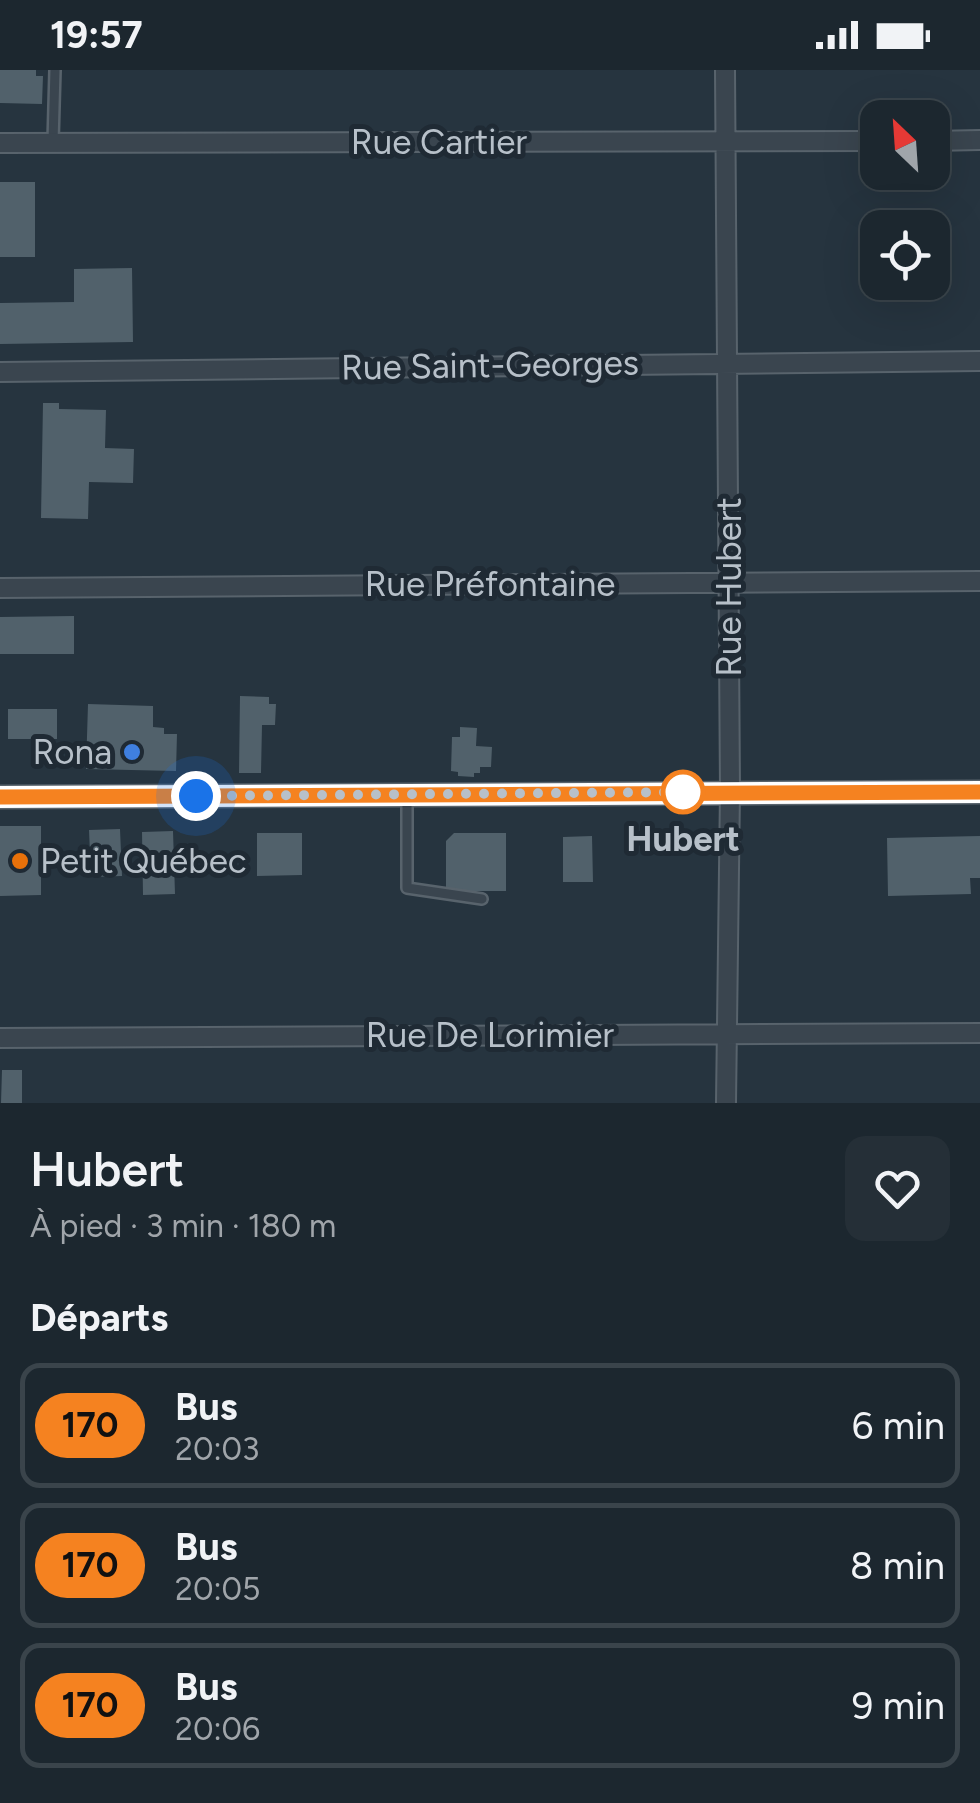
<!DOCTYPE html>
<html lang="fr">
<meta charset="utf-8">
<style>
:root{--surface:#1c272f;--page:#252f37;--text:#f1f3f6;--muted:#a0a5aa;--line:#3a444b}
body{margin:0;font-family:Figtree,sans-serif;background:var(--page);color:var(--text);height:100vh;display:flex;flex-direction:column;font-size:38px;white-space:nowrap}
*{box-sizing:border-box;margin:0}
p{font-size:32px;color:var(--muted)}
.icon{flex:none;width:55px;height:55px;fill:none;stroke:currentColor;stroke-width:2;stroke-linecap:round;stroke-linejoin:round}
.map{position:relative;height:1033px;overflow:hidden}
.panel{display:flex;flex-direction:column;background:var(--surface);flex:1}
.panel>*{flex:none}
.badge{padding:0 20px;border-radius:32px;font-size:35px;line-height:65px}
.needle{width:65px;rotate:335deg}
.fabs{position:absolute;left:860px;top:30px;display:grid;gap:20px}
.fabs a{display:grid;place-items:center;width:90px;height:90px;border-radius:20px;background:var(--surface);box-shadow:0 10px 40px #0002,0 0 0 2px var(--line);font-size:50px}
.you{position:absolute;width:50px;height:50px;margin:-25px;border:8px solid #fff;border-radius:50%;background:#1a73e8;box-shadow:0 0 0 15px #1a73e833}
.map>.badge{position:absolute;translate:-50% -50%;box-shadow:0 0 0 5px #fff}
h2{padding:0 30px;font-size:38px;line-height:90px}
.round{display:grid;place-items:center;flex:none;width:105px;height:105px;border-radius:20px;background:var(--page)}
.overview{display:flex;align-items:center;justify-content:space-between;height:170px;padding:0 30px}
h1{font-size:48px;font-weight:600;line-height:75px}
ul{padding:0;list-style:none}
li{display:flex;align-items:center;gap:30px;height:125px;margin:0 20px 15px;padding:0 10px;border:5px solid var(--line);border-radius:20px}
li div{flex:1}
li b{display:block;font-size:38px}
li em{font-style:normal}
li .badge{min-width:110px;font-weight:700;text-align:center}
.status{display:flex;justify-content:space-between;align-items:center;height:70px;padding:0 50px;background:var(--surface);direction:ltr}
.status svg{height:28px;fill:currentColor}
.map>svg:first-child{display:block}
.building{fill:#51616b}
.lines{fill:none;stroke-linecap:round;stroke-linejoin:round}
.service-casing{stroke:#58636c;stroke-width:14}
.minor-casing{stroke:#58636c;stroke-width:22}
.tertiary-casing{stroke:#58636c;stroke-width:25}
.service{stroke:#3a454f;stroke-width:9}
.minor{stroke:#3a454f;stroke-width:18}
.tertiary{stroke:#3a454f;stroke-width:20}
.line-casing{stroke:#fff;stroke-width:22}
.line{stroke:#f58220;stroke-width:15}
.walk{stroke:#b7c0c9;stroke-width:10;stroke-dasharray:0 18}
.shop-dot{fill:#3f7fe0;stroke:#1f2a34;stroke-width:4}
.stop-dot{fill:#fff;stroke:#f58220;stroke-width:5}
.food-dot{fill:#e8710a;stroke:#1f2a34;stroke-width:4}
.labels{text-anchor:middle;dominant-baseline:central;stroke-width:10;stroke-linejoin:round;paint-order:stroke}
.street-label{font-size:35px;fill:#b7c0c9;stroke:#1f2a34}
.poi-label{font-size:35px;fill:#b7c0c9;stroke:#1f2a34;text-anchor:end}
.stop-label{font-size:35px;font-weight:bold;fill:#b7c0c9;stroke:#1f2a34}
</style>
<div class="status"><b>19:57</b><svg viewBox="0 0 49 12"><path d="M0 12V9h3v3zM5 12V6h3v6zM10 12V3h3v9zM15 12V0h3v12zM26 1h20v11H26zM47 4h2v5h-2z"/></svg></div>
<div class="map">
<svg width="980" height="1033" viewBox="0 0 980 1033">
<rect width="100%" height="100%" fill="#26343f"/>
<path class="building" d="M0 0H36V6H43L42 34 0 33Z
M0 112H35V187H0Z
M132 198 133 272 0 274V233L74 232V199Z
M43 333H59V339L106 340 105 378 134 379 133 413 89 412 88 449 41 448Z
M74 546V584H0V547Z
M240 626 269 627V634H276L275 655H262L261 703H239Z
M88 634 153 636V657L164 658V664H177L176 701 86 699Z
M8 639H57V669H8Z
M460 657 477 658 476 676 492 677 491 697H480V703H474V707L458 706V702L451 701 452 667H460Z
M0 756H41V825L0 826Z
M120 759 122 806 91 807 89 760Z
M173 761 175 824 143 825 142 762Z
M257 763H302V805L257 806Z
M454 763H506V821H446V771Z
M592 766 593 812H563V767Z
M980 766V808H970L971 824 888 826 887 768Z
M2 1000H22V1033H1Z"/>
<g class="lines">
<defs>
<path id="service" d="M53 72 55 0
M407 727V818L482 829"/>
<path id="minor" d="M725 0 730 721 726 1033
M932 71 980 70
M0 73 878 71
M0 302 980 291
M0 518 980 511
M0 968 980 963"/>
<path id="tertiary" d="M0 727 980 722"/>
</defs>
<use href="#service" class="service-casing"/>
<use href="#minor" class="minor-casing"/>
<use href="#tertiary" class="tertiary-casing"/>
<use href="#service" class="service"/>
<use href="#minor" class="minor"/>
<use href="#tertiary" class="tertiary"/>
</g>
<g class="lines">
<defs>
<path id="line" d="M0 727 980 722"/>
</defs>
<use href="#line" class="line-casing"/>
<use href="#line" class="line"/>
<path class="walk" d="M196 726 694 722H683"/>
</g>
<circle class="shop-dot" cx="132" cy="682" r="10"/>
<circle class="stop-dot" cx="683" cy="722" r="20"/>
<circle class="food-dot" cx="20" cy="791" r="10"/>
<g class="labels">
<g class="street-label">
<text x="439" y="72">Rue Cartier</text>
<text transform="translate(490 295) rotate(-1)">Rue Saint-Georges</text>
<text x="490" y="514">Rue Préfontaine</text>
<text transform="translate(729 517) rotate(-90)">Rue Hubert</text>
<text x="490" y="965">Rue De Lorimier</text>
</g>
<g class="poi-label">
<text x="112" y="682">Rona</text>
<text x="40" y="791" text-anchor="start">Petit Québec</text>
</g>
<g class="stop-label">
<text x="683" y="769">Hubert</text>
</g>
</g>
</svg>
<div class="fabs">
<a><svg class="needle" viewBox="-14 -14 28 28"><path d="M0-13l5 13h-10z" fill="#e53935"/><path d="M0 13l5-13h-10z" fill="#a0a5aa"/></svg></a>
<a><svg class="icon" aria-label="locate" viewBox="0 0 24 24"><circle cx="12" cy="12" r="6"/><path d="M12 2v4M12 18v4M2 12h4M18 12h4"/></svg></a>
</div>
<div class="you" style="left:196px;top:726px"></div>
</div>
<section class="panel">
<div class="overview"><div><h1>Hubert</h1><p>À pied · 3 min · 180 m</p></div><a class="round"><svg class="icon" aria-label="heart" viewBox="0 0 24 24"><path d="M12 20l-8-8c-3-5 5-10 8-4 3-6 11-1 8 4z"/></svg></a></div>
<h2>Départs</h2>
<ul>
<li><span class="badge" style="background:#f58220;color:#111">170</span><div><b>Bus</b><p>20:03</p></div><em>6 min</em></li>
<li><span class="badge" style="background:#f58220;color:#111">170</span><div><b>Bus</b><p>20:05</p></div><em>8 min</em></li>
<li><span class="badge" style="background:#f58220;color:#111">170</span><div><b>Bus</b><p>20:06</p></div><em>9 min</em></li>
</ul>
</section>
